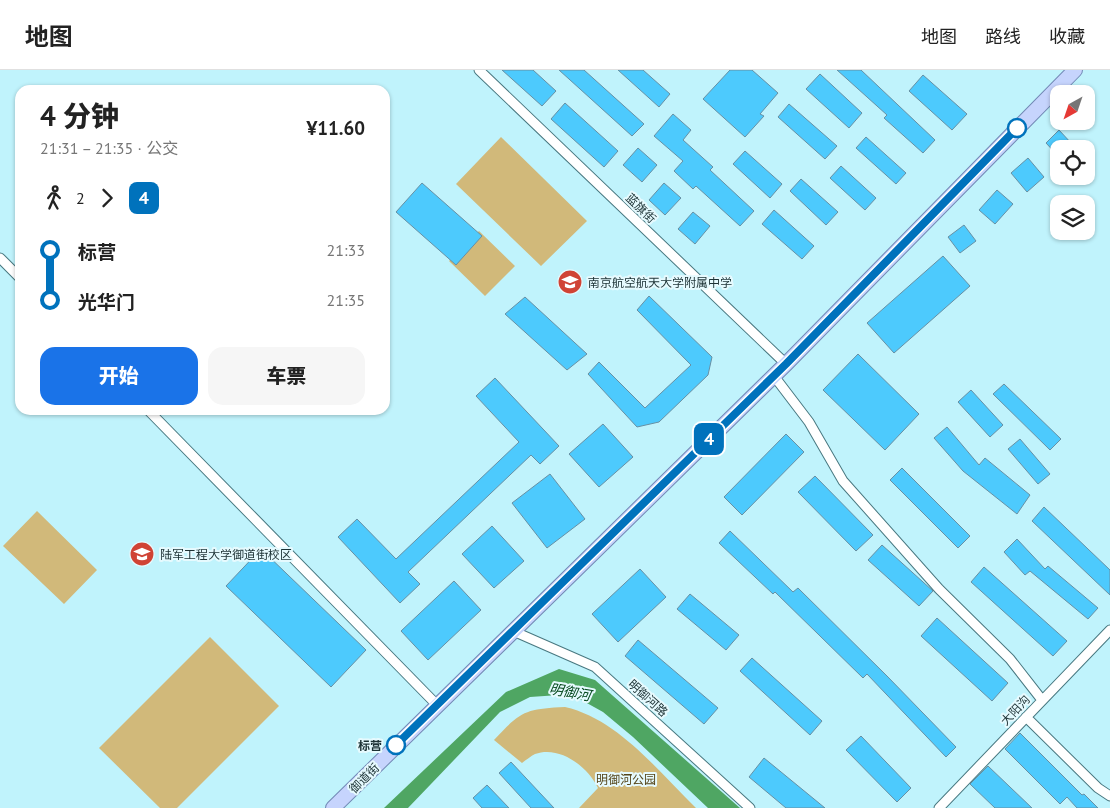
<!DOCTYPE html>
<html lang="zh">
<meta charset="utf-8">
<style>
:root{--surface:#fff;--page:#f6f6f6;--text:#222;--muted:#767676;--line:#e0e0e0;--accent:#1a73e8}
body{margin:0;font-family:"PT Sans","Noto Sans SC",sans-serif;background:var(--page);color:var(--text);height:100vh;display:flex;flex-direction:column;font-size:19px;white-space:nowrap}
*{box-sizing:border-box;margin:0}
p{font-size:16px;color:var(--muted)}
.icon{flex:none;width:28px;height:28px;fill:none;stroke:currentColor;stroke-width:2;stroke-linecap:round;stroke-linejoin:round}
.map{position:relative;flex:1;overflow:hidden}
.details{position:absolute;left:15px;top:15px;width:375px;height:330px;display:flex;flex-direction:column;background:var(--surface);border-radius:15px;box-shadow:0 1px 4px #0004}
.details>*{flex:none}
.badge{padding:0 10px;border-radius:8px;font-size:18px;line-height:32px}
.needle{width:32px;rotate:220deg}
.tools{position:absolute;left:1050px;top:15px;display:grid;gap:10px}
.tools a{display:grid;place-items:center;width:45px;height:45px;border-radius:10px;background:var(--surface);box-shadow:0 1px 4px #0004;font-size:25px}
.map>.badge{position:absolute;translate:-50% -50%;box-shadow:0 0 0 2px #fff}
.legs{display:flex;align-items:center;gap:8px;height:55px;padding:0 25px;font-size:16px}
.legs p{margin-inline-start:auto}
.summary{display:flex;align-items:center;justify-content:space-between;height:85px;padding:0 25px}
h1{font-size:28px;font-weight:800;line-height:38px}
.cta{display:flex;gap:10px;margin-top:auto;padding:10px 25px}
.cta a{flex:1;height:58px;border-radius:15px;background:var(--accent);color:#fff;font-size:20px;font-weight:800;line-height:58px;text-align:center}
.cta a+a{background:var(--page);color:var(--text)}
ul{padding:0 25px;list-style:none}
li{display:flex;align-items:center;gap:18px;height:50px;font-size:19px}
li i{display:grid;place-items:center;width:8px;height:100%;margin:0 6px;background:currentColor}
li i::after{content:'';width:12px;height:12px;margin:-6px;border:4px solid;border-radius:50%;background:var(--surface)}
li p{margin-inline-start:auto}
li:first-child i{background:linear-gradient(#0000 50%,currentColor 0)}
li:last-child i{background:linear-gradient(currentColor 50%,#0000 0)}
header{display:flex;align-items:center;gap:30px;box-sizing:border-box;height:70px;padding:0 25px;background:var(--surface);border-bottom:1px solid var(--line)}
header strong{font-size:24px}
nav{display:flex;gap:28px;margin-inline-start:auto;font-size:18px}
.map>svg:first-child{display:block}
.green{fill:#d1b97a}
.water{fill:#4fa663}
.building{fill:#4dcafd;stroke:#6790a4}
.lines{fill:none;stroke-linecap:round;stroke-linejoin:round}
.street-casing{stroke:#487880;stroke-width:11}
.primary-casing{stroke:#7289b5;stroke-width:16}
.street{stroke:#fff;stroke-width:9}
.primary{stroke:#c6d4fd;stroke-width:14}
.line-1-casing{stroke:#fff;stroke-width:11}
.line-1{stroke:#0072bc;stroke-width:8}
.stop-1-dot{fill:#fff;stroke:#0072bc;stroke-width:2.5}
.labels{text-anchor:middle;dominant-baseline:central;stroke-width:4;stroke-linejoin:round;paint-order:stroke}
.street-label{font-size:12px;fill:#1c3134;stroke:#e6fafe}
.poi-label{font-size:12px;fill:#1c3134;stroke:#e6fafe;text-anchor:start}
.stop-label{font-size:12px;font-weight:bold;fill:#1c3134;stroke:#e6fafe;text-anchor:end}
.park-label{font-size:12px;fill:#544419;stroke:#e6fafe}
.water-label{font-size:14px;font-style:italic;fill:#06491e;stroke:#e6fafe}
</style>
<header>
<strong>地图</strong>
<nav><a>地图</a><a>路线</a><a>收藏</a></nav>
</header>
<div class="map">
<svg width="1110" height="738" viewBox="0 0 1110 738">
<rect width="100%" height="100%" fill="#c0f3fc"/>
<path class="green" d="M501 67 587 151 541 196 456 114Z
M479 161 515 196 485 226 449 191Z
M37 441 97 500 64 534 3 476Z
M210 567 279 636 177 738H160L99 678Z
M565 637C618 649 658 701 696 738H579L598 718C588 697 560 675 535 684 531 686 526 690 522 693L494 670C521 641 525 639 565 637Z"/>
<path class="water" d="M559 599 595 610 740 738H708L633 667 603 642 576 627 559 625 530 627 500 642 408 738H384L506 622Z"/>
<path class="building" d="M502 0H533L556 21 542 36Z
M559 0H584L644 54 632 66Z
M618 0H643L670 24 659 37Z
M730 0H752L778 23 760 44 764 46 745 67 703 29Z
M837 0H861L935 70 923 83 884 48 887 45Z
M820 4 862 43 849 58 806 19Z
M923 5 967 44 952 60 909 21Z
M565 33 618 81 604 97 551 49Z
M789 34 837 76 825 89 778 47Z
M673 44 691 60 683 70 713 97 710 100 754 141 740 156 696 116 693 119 674 101 683 91 654 66Z
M1059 60 1072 74 1067 79H1059V87L1046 73Z
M866 67 906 103 896 114 856 78Z
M638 78 657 95 642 112 623 95Z
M745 81 782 114 770 128 733 94Z
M1028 88 1044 107 1027 122 1011 103Z
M841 96 876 128 865 140 830 108Z
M801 109 838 142 826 155 790 121Z
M422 113 482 166 456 195 396 142Z
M664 113 681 128 665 145 649 130Z
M997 120 1013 134 995 154 979 140Z
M774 140 814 176 802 189 762 154Z
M693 142 710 156 695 174 678 159Z
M964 155 976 171 960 183 948 167Z
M943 186 970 216 894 283 867 253Z
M649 226 712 287 708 305 659 352 637 357 588 304 599 292 645 338 691 295 637 240Z
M525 227 587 284 567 300 505 244Z
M858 284 919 344 885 380 823 320Z
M495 308 559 376 540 394 531 385 408 502 420 514 400 533 338 467 357 449 396 489 519 372 476 326Z
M1004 314 1061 369 1050 380 993 324Z
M971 320 1003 355 990 367 958 332Z
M603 354 633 387 599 417 569 384Z
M947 357 979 395 985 388 1030 425 1017 444 963 401 934 368Z
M786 364 804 382 742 445 724 427Z
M1020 369 1050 404 1038 414 1008 379Z
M902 398 970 466 958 478 890 410Z
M550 404 585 449 547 478 512 433Z
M815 406 873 465 856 481 798 422Z
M1044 437 1110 500V525L1032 451Z
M492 456 524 491 494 518 462 484Z
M730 461 793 522 798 518 887 606 956 677 946 687 867 604 863 608 775 522 773 524 719 473Z
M1017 469 1045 499 1048 496 1098 538 1088 549 1030 501 1025 505 1004 482Z
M882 475 933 521 919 536 868 490Z
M261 479 366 580 331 617 226 516Z
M984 497 1067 571 1053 586 971 512Z
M640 499 666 527 618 572 592 544Z
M454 511 481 540 428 590 401 561Z
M690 524 739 565 726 580 677 539Z
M937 548 1008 613 992 631 921 566Z
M638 570 718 638 704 654 625 586Z
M752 588 822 651 810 665 740 601Z
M1020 663 1082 725 1084 724 1098 738H1077L1067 727 1060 734 1005 679Z
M861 666 911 718 897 732 846 680Z
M764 688 825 738H786L749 707Z
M511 692 554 738H531L499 703Z
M988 696 1032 738H995L970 714Z
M487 715 509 738H482L473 728Z"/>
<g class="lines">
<defs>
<path id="street" d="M479 0 786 294
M0 188 20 208
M774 306 809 352 843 411 939 519 1010 589 1042 630
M148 340 437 635
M513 561 595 597 750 738
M1026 647 1098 718 1110 726
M939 738 1110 560"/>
<path id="primary" d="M333 738 786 294 1075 0"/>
</defs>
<use href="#street" class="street-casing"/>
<use href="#primary" class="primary-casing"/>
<use href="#street" class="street"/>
<use href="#primary" class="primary"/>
</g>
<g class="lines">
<defs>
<path id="line-1" d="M396 675 786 294 1017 58"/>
</defs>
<use href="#line-1" class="line-1-casing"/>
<use href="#line-1" class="line-1"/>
</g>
<defs>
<symbol id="school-disc" viewBox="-11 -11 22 22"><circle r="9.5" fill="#d04335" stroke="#e6fafe"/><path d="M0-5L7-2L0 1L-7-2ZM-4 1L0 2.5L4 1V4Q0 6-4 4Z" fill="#fff"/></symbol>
<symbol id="university-disc" viewBox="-11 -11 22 22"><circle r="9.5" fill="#d04335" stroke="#e6fafe"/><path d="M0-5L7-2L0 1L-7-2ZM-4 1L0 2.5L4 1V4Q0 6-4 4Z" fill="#fff"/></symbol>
</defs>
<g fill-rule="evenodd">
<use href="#school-disc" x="556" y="198" width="28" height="28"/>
<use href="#university-disc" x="128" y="470" width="28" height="28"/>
</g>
<g class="stop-1-dot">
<circle cx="1017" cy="58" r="9"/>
<circle cx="396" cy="675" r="9"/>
</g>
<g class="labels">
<g class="street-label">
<text transform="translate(641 138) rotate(44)">蓝旗街</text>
<text transform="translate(648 628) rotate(42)">明御河路</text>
<text transform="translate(1015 640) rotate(-47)">大阳沟</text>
<text transform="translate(364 708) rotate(-45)">御道街</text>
</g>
<g class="poi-label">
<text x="588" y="212">南京航空航天大学附属中学</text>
<text x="160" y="484">陆军工程大学御道街校区</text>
</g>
<g class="stop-label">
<text x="382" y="675">标营</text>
</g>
<g class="park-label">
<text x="626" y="709">明御河公园</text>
</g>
<g class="water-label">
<text transform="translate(570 622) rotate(10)">明御河</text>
</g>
</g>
</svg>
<div class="tools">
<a><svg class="needle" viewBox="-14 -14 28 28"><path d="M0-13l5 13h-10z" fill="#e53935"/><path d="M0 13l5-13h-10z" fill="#767676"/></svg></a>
<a><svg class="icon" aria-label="locate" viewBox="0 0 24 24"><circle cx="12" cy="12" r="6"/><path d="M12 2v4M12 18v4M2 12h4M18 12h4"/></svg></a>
<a><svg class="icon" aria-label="layers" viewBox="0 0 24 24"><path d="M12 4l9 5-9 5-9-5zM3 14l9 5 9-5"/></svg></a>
</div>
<b class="badge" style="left:709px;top:369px;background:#0072bc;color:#fff">4</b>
<section class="details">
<div class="summary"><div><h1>4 分钟</h1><p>21:31 – 21:35 · 公交</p></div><b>¥11.60</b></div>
<div class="legs"><svg class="icon" aria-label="walk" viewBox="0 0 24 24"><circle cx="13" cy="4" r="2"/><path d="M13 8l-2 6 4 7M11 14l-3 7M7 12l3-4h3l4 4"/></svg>2<svg class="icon" aria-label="forward" viewBox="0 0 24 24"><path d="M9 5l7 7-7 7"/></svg><b class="badge" style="background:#0072bc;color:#fff">4</b></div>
<ul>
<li><i style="color:#0072bc"></i><b>标营</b><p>21:33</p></li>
<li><i style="color:#0072bc"></i><b>光华门</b><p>21:35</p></li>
</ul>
<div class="cta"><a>开始</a><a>车票</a></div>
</section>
</div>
